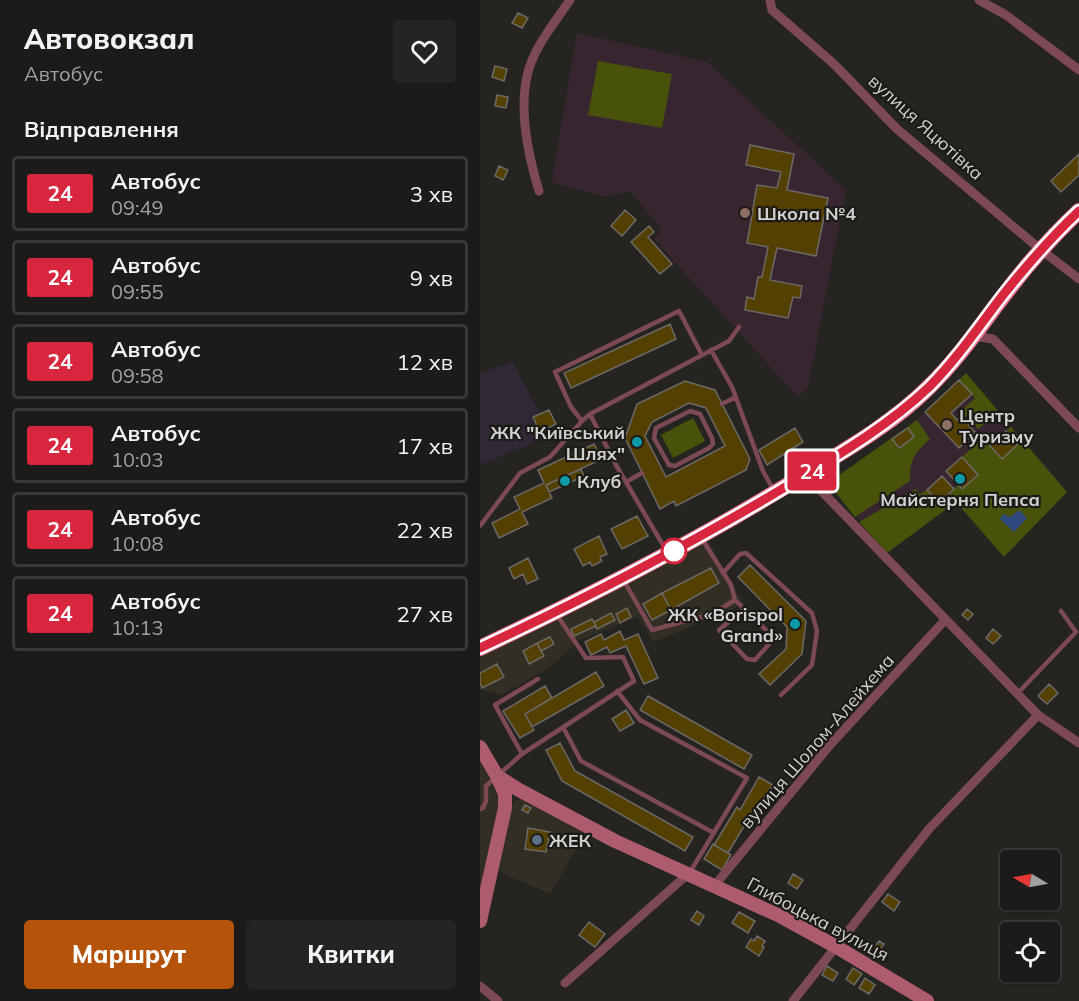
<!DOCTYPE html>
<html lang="uk">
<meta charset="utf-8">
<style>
:root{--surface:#1c1b19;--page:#252422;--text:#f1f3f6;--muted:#a0a1a2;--line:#3a3938;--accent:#b45309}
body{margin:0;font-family:Mulish,sans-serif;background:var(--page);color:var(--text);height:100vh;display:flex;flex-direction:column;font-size:22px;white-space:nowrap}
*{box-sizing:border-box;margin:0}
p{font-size:20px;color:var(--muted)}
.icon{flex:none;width:33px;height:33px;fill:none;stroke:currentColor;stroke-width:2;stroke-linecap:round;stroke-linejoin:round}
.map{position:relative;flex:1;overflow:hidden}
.drawer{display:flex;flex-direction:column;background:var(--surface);width:480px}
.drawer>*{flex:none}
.badge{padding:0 12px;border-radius:4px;font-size:21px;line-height:39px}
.needle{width:39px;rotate:280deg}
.fabs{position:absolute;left:520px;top:850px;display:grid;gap:12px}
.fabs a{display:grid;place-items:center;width:60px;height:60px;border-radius:6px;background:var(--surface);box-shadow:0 2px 4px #0004,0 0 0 2px var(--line);font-size:30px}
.map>.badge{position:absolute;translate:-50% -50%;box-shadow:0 0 0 3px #fff}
h2{padding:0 24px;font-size:22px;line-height:54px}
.round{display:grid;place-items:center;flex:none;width:63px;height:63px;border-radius:6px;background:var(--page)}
.overview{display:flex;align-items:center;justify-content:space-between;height:102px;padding:0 24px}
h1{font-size:28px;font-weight:800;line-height:45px}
.cta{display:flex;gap:12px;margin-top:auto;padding:12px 24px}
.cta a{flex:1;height:69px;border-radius:6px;background:var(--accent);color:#fff;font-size:24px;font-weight:800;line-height:69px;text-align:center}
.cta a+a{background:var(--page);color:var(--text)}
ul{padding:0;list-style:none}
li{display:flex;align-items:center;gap:18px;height:75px;margin:0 12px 9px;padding:0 12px;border:3px solid var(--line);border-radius:6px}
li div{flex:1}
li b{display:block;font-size:22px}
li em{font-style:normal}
li .badge{min-width:66px;font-weight:700;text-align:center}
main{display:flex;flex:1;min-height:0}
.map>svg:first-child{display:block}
.built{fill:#322e24}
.industrial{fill:#312837}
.education{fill:#37262f}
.green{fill:#49520a}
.water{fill:#304a7f}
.building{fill:#554004;stroke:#6c6a66;stroke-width:1.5;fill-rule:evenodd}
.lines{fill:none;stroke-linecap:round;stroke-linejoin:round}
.lane{stroke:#7c4954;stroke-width:4.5}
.street{stroke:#7c4954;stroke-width:9}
.secondary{stroke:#ad5c6e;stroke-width:14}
.highway{stroke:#f47795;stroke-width:16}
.line-casing{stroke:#fff;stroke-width:14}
.line{stroke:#d7263d;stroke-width:9}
.education-dot{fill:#8d6e63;stroke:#1d1b17;stroke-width:2}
.culture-dot{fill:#0f9aa8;stroke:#1d1b17;stroke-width:2}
.stop-dot{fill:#fff;stroke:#d7263d;stroke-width:3}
.service-dot{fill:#5c6f8a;stroke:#1d1b17;stroke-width:2}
.labels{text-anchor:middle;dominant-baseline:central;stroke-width:4.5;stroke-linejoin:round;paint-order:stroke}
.street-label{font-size:18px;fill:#d2d1cf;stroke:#1d1b17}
.poi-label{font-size:18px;font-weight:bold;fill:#d2d1cf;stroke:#1d1b17;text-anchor:start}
</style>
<main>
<section class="drawer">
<div class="overview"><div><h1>Автовокзал</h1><p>Автобус</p></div><a class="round"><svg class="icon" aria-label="heart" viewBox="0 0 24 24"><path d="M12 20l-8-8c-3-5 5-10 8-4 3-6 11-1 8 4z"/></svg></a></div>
<h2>Відправлення</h2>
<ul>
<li><span class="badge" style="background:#d7263d;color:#fff">24</span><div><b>Автобус</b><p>09:49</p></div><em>3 хв</em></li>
<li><span class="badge" style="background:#d7263d;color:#fff">24</span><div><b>Автобус</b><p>09:55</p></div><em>9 хв</em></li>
<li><span class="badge" style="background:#d7263d;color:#fff">24</span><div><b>Автобус</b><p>09:58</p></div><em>12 хв</em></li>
<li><span class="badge" style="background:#d7263d;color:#fff">24</span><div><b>Автобус</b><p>10:03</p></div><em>17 хв</em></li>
<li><span class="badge" style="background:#d7263d;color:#fff">24</span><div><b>Автобус</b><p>10:08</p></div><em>22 хв</em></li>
<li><span class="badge" style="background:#d7263d;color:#fff">24</span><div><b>Автобус</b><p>10:13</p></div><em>27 хв</em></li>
</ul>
<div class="cta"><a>Маршрут</a><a>Квитки</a></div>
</section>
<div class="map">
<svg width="599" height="1001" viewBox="0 0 599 1001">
<rect width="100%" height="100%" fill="#262421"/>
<path class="built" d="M226 538 264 604 174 642 157 617 100 640 66 670 21 695 0 689V654Z
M0 756 13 780 19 804 0 890Z
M41 799 48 800 107 830 70 894 15 870 31 808 36 800Z"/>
<path class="industrial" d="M32 361 60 414 53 418 60 432V440L0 465V374Z"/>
<path class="education" d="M97 33 227 62 366 190 328 387 318 397 174 239 182 229 150 191 125 197 72 182Z
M486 373 587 492 524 557 476 502 407 553 348 483 428 428Z"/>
<path class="green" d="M118 61 192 74 182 128 108 115Z
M486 373 519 412 498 429 481 411 495 398 479 380Z
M213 418 225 441 193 458 181 435Z
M437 420 450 439C434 454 430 459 430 481L375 517 348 483Z
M531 427 587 492 524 557 476 502 407 553 379 522 436 489 440 494 447 490 459 503 478 485 482 489 498 475 482 457 506 435 513 443 510 446 537 444 526 431Z"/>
<path class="water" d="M539 510 547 518 534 532 520 519 523 514 530 517Z"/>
<path class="building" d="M38 13 48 18 42 28 32 23Z
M15 66 27 69 24 81 12 77Z
M17 95 28 97 26 108 15 106Z
M270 145 314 154 307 190 348 198 336 256 297 248 290 280 322 286 320 298 313 297 308 318 265 310 267 297 274 299 278 277H282L288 247 267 243 277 185 297 188 301 172 266 165Z
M599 154V175L581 192 571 181Z
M19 166 28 170 23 180 15 176Z
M145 210 156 220 142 236 131 226Z
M169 226 174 232 168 237 192 264 180 274 151 242Z
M190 324 196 339 91 388 84 373Z
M479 380 492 394 471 413 477 420 481 417 495 432 479 448 445 412Z
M205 381 235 390 270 459 266 470 196 506 194 501 180 509 145 438 157 404ZM209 403 226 408 245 446 186 477 165 436 172 422Z
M69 410 76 424 60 432 53 417Z
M315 428 323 442 287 465 279 450Z
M428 428 434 437 419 448 412 439Z
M526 431 538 444 522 459 510 446Z
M114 444 122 459 66 485 72 498 42 512 48 524 19 538 12 523 40 509 34 497 64 483 58 470Z
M482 457 498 475 482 489 466 471Z
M101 469 104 476 69 492 66 485Z
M462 476 474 489 459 503 447 490Z
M157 516 168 536 142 549 131 529Z
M119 536 127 554 120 557 122 561 112 566 110 562 103 566 94 549Z
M48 558 58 579 47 584 43 574 34 579 29 568Z
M270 565 326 621 322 654 290 685 279 674 306 649 307 627 258 577Z
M231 568 239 583 191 610 182 593Z
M182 593 191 610 172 620 163 604Z
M147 608 151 617 140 623 136 614Z
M487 609 493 614 488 620 482 615Z
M131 613 135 620 117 629 114 622Z
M112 619 116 626 94 636 91 629Z
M513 629 521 636 513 644 506 638Z
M140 631 144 640 158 634 178 678 164 684 146 646 130 653 127 647 111 655 105 642 121 634 124 640Z
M70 637 74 644 61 651 57 643Z
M57 643 64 656 49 664 43 651Z
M17 664 24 677 2 688 0 683V673Z
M116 672 124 686 52 727 45 714Z
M569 684 578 693 567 704 558 696Z
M65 686 72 698 45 714 54 730 40 738 23 711Z
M168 696 272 755 264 769 160 710Z
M146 710 154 723 140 731 132 719Z
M80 743 95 771 213 837 205 851 82 781 66 750Z
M279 777 293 785 273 818 270 816 248 853 234 845 257 807 260 810Z
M45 805 51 808 48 813 42 810Z
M48 828 70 832 66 852 45 849Z
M233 844 251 855 242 870 224 859Z
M313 874 323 880 317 889 308 883Z
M408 894 420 902 414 911 402 902Z
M217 911 224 916 219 925 211 920Z
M259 912 275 921 268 933 252 923Z
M109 922 125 934 115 947 99 935Z
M277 936 285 941 282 946 284 947 279 956 266 947 271 939 274 941Z
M399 941 404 944 399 951 394 948Z
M347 966 358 973 353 981 342 975Z
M373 968 382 974 374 985 366 979Z
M385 978 395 985 389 994 379 988Z"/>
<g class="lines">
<path class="lane" d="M231 350 252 387 283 471 294 491
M242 404 256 397
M210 411 220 414 232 438 233 444 229 448 195 466 189 465 174 438 176 428Z
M110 414 136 465 187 552
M102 421 91 407 75 372 199 311 222 355
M146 482 162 473
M0 526 40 473 70 457 102 421 110 414 249 341 259 327
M243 573 260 554 266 553 332 613 337 631 332 665 301 695
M144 581 172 630 232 614 255 600 251 585 222 539
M255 600 290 634V643L275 660 267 659 239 630 264 609
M137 691 160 720 267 778 210 872
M537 694 596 632 581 611
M83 727 101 761 234 833
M42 754 154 681 143 657 106 658 77 615
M0 809 3 808 6 801V786L42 754 15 705 58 679"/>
<path class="street" d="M290 0 292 10 354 64 417 129 560 249 599 279
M499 0 526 15 599 70
M59 191C48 155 38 110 48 72 55 46 75 22 90 0
M493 336 513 339 599 428
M326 475 558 715 599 743
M235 885 350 745 465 620
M85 983 208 874
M0 986 18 1001
M313 1001 449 829 558 715"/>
<path class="secondary" d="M0 747 17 776 39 790 135 841 300 916 355 946 447 1001
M0 921 25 808V794L17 776"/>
<path class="highway" d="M0 648C108 597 214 543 316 480 362 452 411 425 449 387 476 361 498 329 521 299 545 267 570 238 599 211"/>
</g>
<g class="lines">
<defs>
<path id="line" d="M0 648C107 598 211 544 312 483 360 454 409 425 449 387 477 359 499 326 523 295 547 265 571 237 599 211"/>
</defs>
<use href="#line" class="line-casing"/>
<use href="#line" class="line"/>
</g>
<g class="education-dot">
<circle cx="265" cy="213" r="6"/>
<circle cx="467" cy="425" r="6"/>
</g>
<g class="culture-dot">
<circle cx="157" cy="442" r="6"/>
<circle cx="480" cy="479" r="6"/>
<circle cx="85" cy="481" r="6"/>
<circle cx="315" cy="624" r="6"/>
</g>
<circle class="stop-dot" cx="194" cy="551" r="12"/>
<circle class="service-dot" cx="57" cy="840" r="6"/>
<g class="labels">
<g class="street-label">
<text transform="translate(446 127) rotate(42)">вулиця Яцютівка</text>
<text transform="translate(337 741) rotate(-49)">вулиця Шолом-Алейхема</text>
<text transform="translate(338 919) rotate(28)">Глибоцька вулиця</text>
</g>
<g class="poi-label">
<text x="277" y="213">Школа №4</text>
<text x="479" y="415">Центр<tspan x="479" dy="21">Туризму</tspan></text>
<text x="145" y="432" text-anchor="end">ЖК "Київський<tspan x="145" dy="21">Шлях"</tspan></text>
<text x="97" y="481">Клуб</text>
<text x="480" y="499" text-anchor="middle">Майстерня Пепса</text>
<text x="303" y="614" text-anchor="end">ЖК «Borispol<tspan x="303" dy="21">Grand»</tspan></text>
<text x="69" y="840">ЖЕК</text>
</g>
</g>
</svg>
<div class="fabs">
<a><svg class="needle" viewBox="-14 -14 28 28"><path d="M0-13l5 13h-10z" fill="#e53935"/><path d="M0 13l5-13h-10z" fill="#a0a1a2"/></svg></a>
<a><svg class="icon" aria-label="locate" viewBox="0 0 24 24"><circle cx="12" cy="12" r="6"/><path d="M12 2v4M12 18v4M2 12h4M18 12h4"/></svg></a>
</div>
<b class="badge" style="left:332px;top:471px;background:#d7263d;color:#fff">24</b>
</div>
</main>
